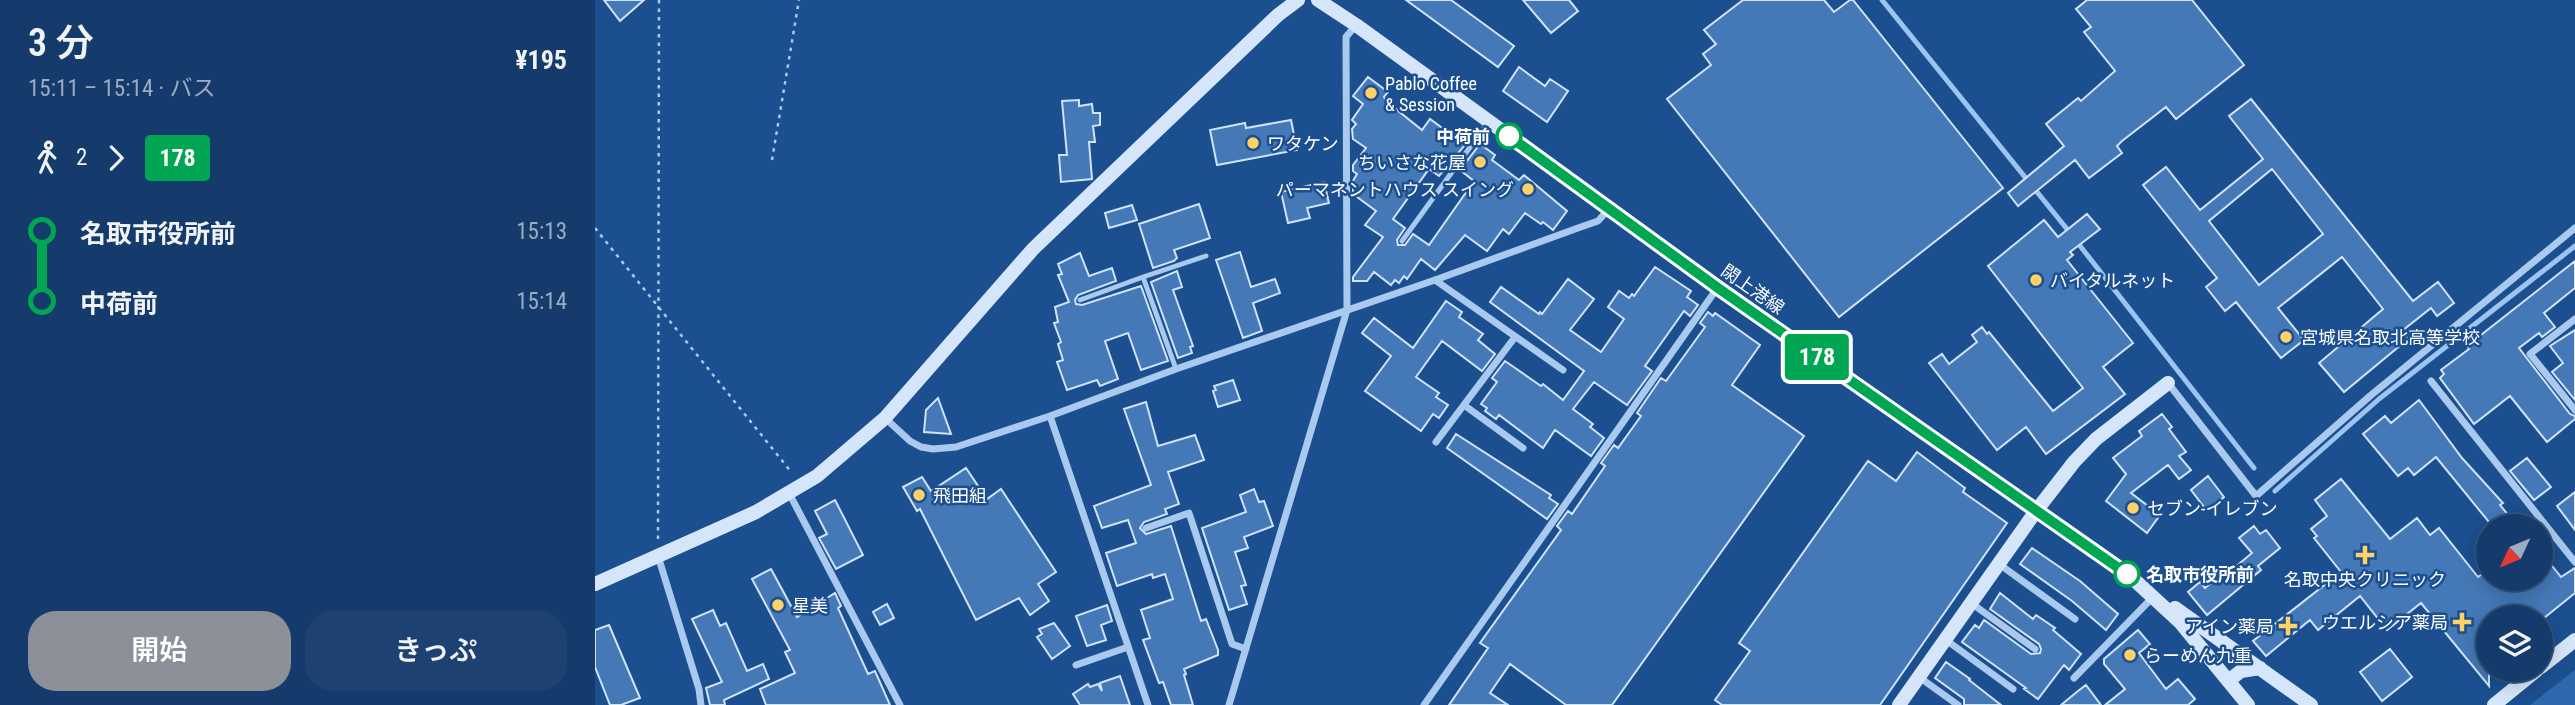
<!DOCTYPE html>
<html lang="ja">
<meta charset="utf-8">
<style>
:root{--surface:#143b6b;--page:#1d4271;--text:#f1f3f6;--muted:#9dadc1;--line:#33557e;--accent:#8c9099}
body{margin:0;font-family:"Roboto Condensed","Noto Sans JP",sans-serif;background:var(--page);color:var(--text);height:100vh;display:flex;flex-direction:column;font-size:26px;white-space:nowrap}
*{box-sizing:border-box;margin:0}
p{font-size:23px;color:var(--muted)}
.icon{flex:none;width:38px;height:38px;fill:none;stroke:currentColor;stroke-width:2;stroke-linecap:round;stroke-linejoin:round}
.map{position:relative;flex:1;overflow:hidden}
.panel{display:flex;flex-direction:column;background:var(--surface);width:595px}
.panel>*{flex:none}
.badge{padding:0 14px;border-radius:5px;font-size:24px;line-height:46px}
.needle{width:46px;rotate:226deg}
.buttons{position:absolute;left:1881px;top:514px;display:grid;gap:14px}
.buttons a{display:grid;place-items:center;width:77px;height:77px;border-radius:50%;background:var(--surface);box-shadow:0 4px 18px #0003,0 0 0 2px var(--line);font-size:35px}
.map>.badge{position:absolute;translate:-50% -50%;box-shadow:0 0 0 4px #fff}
.legs{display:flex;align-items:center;gap:10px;height:77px;padding:0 28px;font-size:23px}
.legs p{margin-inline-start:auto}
.summary{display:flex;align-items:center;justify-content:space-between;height:119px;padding:0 28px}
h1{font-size:38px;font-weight:600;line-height:52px}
.cta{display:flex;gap:14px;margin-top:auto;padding:14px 28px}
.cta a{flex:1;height:80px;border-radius:28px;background:var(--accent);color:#fff;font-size:28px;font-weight:600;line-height:80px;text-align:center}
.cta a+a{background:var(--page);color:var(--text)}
ul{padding:0 28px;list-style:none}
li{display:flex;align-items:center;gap:24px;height:70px;font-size:26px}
li i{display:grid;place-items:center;width:10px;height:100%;margin:0 9px;background:currentColor}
li i::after{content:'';width:18px;height:18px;margin:-9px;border:5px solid;border-radius:50%;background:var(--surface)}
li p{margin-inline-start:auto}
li:first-child i{background:linear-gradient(#0000 50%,currentColor 0)}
li:last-child i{background:linear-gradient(currentColor 50%,#0000 0)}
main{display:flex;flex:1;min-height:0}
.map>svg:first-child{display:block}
.green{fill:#2e69ad}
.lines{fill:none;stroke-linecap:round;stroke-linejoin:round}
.stream{stroke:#9cc4f0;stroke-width:5}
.building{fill:#4478b7;stroke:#cfe3fa;stroke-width:2;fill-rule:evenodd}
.path{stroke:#a9c9ee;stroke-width:2.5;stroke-dasharray:3.5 5;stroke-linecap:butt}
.lane{stroke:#a9c9ee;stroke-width:5}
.street{stroke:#a9c9ee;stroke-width:7}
.secondary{stroke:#d6e6fa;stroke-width:14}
.line-1-casing{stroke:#fff;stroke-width:16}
.line-1{stroke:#00a651;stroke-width:10}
.poi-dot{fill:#ffd166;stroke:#1b4f8f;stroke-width:2.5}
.stop-1-dot{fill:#fff;stroke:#00a651;stroke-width:3.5}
.labels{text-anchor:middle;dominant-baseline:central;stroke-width:5;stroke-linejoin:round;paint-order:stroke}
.poi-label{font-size:18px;fill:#fff;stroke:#1b4f8f;text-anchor:start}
.stop-label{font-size:18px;font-weight:bold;fill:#fff;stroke:#1b4f8f;text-anchor:end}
.street-label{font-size:18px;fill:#fff;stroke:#1b4f8f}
</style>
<main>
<section class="panel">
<div class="summary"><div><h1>3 分</h1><p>15:11 – 15:14 · バス</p></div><b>¥195</b></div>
<div class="legs"><svg class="icon" aria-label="walk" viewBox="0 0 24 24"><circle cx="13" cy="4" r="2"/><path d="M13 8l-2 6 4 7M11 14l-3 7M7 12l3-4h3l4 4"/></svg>2<svg class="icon" aria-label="forward" viewBox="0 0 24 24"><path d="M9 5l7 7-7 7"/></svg><b class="badge" style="background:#00a651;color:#fff">178</b></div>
<ul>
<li><i style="color:#00a651"></i><b>名取市役所前</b><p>15:13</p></li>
<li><i style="color:#00a651"></i><b>中荷前</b><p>15:14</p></li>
</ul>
<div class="cta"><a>開始</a><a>きっぷ</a></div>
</section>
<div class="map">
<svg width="1980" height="705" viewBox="0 0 1980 705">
<rect width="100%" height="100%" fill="#1b4f8f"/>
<path class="green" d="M1980 670V705H1935Z"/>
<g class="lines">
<path class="stream" d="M1287 0 1476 234
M1482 242 1659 468
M1680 491 1784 399 1980 246"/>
</g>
<path class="building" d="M9 0H49L25 21Z
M811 0H856L919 46 903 67Z
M928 0H974L983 11 956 33Z
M1148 0H1229L1239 12 1255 0H1258L1408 188 1244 317 1072 99 1116 65 1108 54 1121 44 1109 30Z
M1492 0H1597L1649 65 1581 119 1571 107 1527 141 1522 146 1527 153 1494 178 1480 160 1423 206 1413 193 1469 146 1451 124 1483 98 1486 101 1520 71 1489 32 1496 27 1481 9Z
M924 67 950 86 955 79 973 91 952 122 908 91Z
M773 77 793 92 789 97 791 101 827 130 835 119 870 145 844 176 834 169 798 219 810 228 802 240 803 245H810L818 234 834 245 879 181 865 170 885 144 900 155 897 160 924 180 929 175 972 211 958 230 948 222 946 224 930 213 914 234 908 229 892 251 870 235 840 270 826 259 812 279 809 276 804 283 800 280 796 285 779 272 772 281H758V277L788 237 770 225 781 211 758 194V181L762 174 758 171V165L771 148 758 139 757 129 761 124 757 120 768 104 758 96Z
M1656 99 1818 301 1843 282 1859 303 1842 316 1836 308 1807 331 1813 339 1749 392 1724 363 1788 309 1747 257 1683 308 1709 340 1686 358 1641 302 1630 311 1611 287 1622 278 1548 185 1571 167 1605 210 1668 159 1634 116ZM1677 169 1728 234 1664 285 1614 221Z
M484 100V106L497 104 498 113H505V125L498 126 500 142H494L497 179 466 182 464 155H472L467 101Z
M696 120 702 150 622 165 615 130 650 123 651 128Z
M729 182 734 203 712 208 715 218 693 223 686 192Z
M604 204 615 238 579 250 582 258 579 261 558 268 544 224Z
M537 205 542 220 514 228 510 213Z
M1492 214 1505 229 1475 252 1478 255 1472 260 1538 343 1508 367 1530 394 1451 454 1431 427 1402 450 1334 363 1347 354 1354 364 1382 342 1377 335 1387 327 1392 334 1394 332 1458 411 1488 388 1393 266 1449 220 1463 237Z
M645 252 656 287 680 279 685 293 658 303 667 331 648 338 621 260Z
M485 253 494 276 517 268 521 281 483 295 480 300 481 304 487 305 546 286 573 361 546 370 533 333 510 341 523 379 505 386 502 380 472 390 462 362 468 360 463 344 466 342 459 323 463 322 460 307 474 302 463 275 467 274 463 264Z
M1980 261V288L1949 313 1960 327 1947 337 1944 333 1924 348 1975 414 1980 416V419L1952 442 1915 396 1879 424 1845 378 1849 374 1846 370 1874 349 1872 346Z
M1060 267 1096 291 1092 297 1103 305 1095 316 1089 311 1050 366 1057 371 1032 405 999 382 978 409 998 424 995 427 1009 438 996 456 960 430 948 448 904 415 901 419 890 411 892 408 886 404 902 382 897 378 910 361 946 386 948 384 968 400 989 371 895 302 906 287 944 314 945 312 947 314 973 279 999 299 975 330 1006 352 1029 319 1013 307 1024 291 1034 298 1037 294 1039 296Z
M582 271 587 287 578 290 598 346 595 347 597 353 583 358 556 282Z
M851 301 867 312 864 317 888 334 883 340 900 354 887 371 847 341 821 377 844 393 841 397 853 405 844 418 838 414 826 431 770 391 796 356 767 333 779 318 818 348Z
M1113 312 1118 316 1120 313 1165 345 1137 385 1209 436 1017 705H971L915 664 895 693 913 705H854L893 648 885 643 966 530 962 526 973 511 977 514 1010 466 1006 463 1019 445 1023 448 1046 416 1042 413 1066 378 1071 381 1110 327 1105 323Z
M1980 330V400L1957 372 1968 363 1955 346Z
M638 380 645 400 623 407 618 391 621 390 619 386Z
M343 398 356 434 329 432 331 410Z
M1824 400 1867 458 1908 503 1905 505 1923 527H1898L1841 457 1819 475 1813 468 1803 476 1768 434 1790 416 1796 423Z
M551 402 563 446 600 435 609 460 573 472 584 504 570 509 572 514 549 522 545 528 551 534 576 526 606 621 611 619 623 650V655L589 669 591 674 589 675 598 705H576L568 682 564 683 548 640 555 638 546 610 578 599 570 574 558 578 557 574 522 586 511 553 541 543 533 520 507 528 499 506 556 485 529 409Z
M1567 414 1577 427 1574 429 1591 452 1584 456 1596 470 1584 479 1573 465 1536 493 1565 515 1552 533 1511 501 1531 474 1518 458 1547 436 1544 431Z
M861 434 956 495 954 498 963 504 952 519 852 448Z
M1322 452 1370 488 1368 492 1412 523 1285 705H1127L1120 700 1155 651 1144 643 1273 461 1301 481Z
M1932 458 1956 487 1939 500 1915 471Z
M371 468 392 499 406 489 461 572 443 584 454 601 435 615 424 598 381 620 325 509 322 511 308 487 327 477 336 491Z
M1613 476 1629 497 1612 511 1596 490Z
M1746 479 1795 539 1822 518 1835 535 1844 528 1883 577 1894 569V579H1946V552L1966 577 1980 568V593L1949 618H1894V686L1826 603 1792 630 1765 596 1723 630 1715 620 1671 656 1658 641 1746 572 1719 538 1722 536 1716 529 1732 516 1720 500Z
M659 489 664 502 669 501 678 526 649 537 653 548 640 552 651 585 646 586 652 604 634 610 607 528 651 512 645 495Z
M1980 492V530L1962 506Z
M240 500 268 555 241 569 224 538 232 534 220 511Z
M1659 526 1665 534 1671 530 1685 548 1663 566 1666 570 1612 615 1593 592 1605 582 1610 588 1625 575 1627 578 1657 553 1644 538Z
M1437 548 1485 581 1523 614 1511 630 1477 601 1425 564Z
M176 569 202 617 240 593 246 606 243 608 273 674 280 671 295 705H171L165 689 200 673 190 652 195 650 157 579Z
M1405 593 1438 619 1441 615 1460 628 1458 630 1486 654 1474 670 1469 665 1443 699 1429 689 1431 688 1367 642 1380 625 1384 628 1389 620 1436 654 1445 653 1446 649 1444 644 1395 609Z
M292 604 299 618 285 625 278 612Z
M512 605 517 621 506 625 511 640 492 646 481 616Z
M118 610 125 626 131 623 152 671 168 664 174 679 129 700 130 705H115L111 688 127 682 97 619Z
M459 623 475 646 457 659 442 637 447 634 444 629Z
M14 625 45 698 26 705H15L0 667V630Z
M1543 630 1555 644 1544 653 1571 689 1583 679 1600 699 1593 705H1510L1530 689 1509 664V659Z
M1795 649 1817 677 1787 701 1765 672Z
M1351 662 1375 679 1374 680 1406 705H1369V699L1340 678Z
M525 676 535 705H485L478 694 493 684 495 687 503 684 507 691 505 683Z
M1491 685 1506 705H1466L1483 691Z"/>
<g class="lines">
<path class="path" d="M177 160 204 0
M0 228 197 473
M63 539 64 0"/>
<path class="lane" d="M807 241 894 121
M548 277 611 256
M485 300 548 277 581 369"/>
<path class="street" d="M840 280 968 370
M1980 319 1935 354 1980 410
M1836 381 1980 562
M1573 383 1661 496 1775 396 1980 228
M869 405 928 448
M455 416 553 705
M290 418 315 441 326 447 338 449 361 447 455 416 581 369 840 280 983 228 1003 221 1014 209
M841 442 920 337
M194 493 305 705
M551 528 594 513 637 644 651 649
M63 556 104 689 106 705
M1404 564 1480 619
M1376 603 1440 649
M1351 640 1418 689
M481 665 533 647
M1324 677 1363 705
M1479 678 1558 597
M634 705 752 310 751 37 761 25
M829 705 1123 287"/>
<path class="secondary" d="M723 0 761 25 1123 287 1534 575 1585 622 1653 705
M0 584 161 512 222 476 290 418 438 249 683 15 703 0
M1580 608 1716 705
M1946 667 1980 640
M1633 681 1646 671 1665 668
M1304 705 1441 511 1479 462 1501 439 1573 383
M1899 705 1942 670"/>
</g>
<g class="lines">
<defs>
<path id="line-1" d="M914 136 1123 288 1532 574"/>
</defs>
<use href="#line-1" class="line-1-casing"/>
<use href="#line-1" class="line-1"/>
</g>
<g class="poi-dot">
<circle cx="776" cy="93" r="7"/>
<circle cx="658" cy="143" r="7"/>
<circle cx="885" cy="162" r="7"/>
<circle cx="933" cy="189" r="7"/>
<circle cx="1441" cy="280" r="7"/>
<circle cx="1691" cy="337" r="7"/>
<circle cx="324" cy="495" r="7"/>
<circle cx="1538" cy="508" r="7"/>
<path d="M1766.5 544.5h7v7h7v7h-7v7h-7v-7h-7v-7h7z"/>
<circle cx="183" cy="605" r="7"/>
<path d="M1863.5 611.5h7v7h7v7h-7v7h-7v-7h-7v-7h7z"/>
<path d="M1689.5 615.5h7v7h7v7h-7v7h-7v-7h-7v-7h7z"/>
<circle cx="1535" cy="655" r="7"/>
</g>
<g class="stop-1-dot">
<circle cx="914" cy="136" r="12"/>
<circle cx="1532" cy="574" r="12"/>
</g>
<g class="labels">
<g class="poi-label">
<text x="790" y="83">Pablo Coffee<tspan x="790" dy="21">&amp; Session</tspan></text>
<text x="672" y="143">ワタケン</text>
<text x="871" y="162" text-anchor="end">ちいさな花屋</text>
<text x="919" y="189" text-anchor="end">パーマネントハウス スイング</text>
<text x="1455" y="280">バイタルネット</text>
<text x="1705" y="337">宮城県名取北高等学校</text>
<text x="338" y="495">飛田組</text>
<text x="1552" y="508">セブン-イレブン</text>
<text x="1770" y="579" text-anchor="middle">名取中央クリニック</text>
<text x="197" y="605">星美</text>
<text x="1853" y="622" text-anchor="end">ウエルシア薬局</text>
<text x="1679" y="626" text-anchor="end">アイン薬局</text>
<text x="1549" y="655">らーめん九重</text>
</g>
<g class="stop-label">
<text x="895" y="136">中荷前</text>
<text x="1551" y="574" text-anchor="start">名取市役所前</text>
</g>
<g class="street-label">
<text transform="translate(1158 289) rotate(35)">閖上港線</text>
</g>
</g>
</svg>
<div class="buttons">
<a><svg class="needle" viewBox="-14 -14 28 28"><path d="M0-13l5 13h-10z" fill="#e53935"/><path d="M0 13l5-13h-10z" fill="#9dadc1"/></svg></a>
<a><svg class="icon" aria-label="layers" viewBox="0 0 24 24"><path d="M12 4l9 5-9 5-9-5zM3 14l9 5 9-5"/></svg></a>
</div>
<b class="badge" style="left:1222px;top:357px;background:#00a651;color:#fff">178</b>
</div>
</main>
